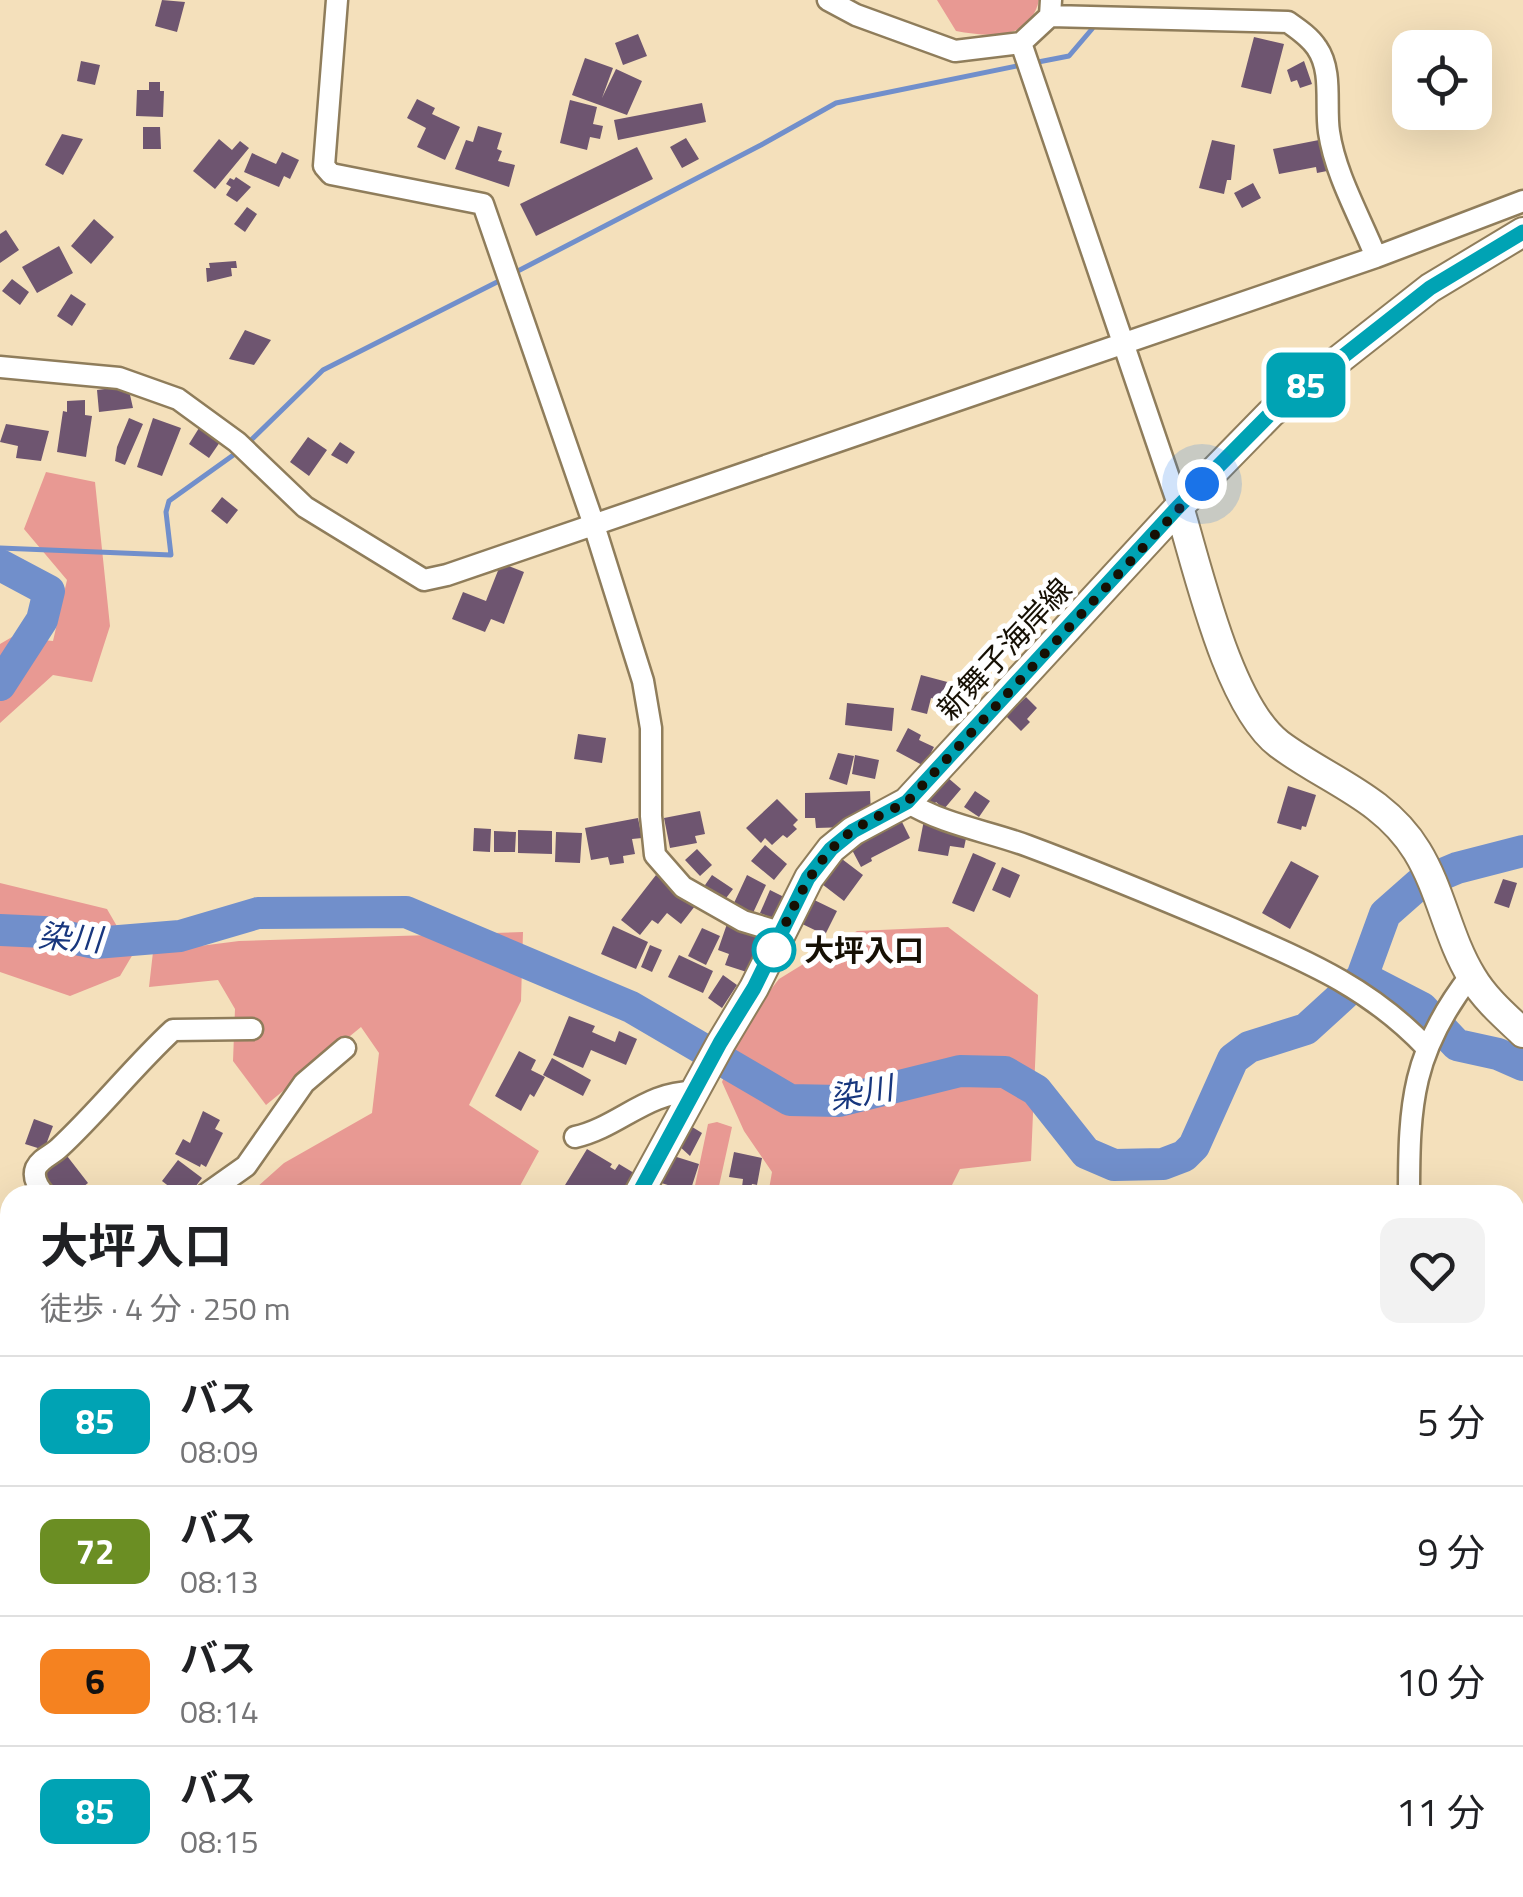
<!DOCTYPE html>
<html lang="ja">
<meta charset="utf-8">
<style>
:root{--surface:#fff;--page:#f2f2f2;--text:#202124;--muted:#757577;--line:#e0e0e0}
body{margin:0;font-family:"Titillium Web","Noto Sans JP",sans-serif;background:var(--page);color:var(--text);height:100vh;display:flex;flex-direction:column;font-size:38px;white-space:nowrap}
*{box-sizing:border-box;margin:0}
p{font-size:32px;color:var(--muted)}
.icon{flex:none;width:55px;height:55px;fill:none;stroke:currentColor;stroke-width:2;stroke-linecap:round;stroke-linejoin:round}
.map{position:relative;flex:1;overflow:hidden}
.panel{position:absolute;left:0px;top:1185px;width:1525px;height:712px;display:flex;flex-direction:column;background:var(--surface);border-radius:30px 30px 0 0;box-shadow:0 10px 40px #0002}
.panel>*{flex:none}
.badge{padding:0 20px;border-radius:15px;font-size:35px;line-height:65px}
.controls{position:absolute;left:1392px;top:30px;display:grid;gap:20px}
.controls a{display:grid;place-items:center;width:100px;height:100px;border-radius:20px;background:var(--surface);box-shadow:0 10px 40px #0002;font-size:50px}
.you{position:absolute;width:50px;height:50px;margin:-25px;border:8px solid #fff;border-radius:50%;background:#1a73e8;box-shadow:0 0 0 15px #1a73e833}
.map>.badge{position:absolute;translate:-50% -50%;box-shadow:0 0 0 5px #fff}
.round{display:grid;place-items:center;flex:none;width:105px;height:105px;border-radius:20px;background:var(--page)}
.summary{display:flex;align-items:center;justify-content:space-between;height:170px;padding:0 40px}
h1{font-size:48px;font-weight:700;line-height:75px}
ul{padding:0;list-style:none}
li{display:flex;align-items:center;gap:30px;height:130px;padding:0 40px;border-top:2px solid var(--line)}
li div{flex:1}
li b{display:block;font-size:38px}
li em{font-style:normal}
li .badge{min-width:110px;font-weight:700;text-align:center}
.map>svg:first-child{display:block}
.forest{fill:#e89993}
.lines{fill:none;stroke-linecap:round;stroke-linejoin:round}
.stream{stroke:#718fcb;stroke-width:5}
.river{stroke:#718fcb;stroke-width:32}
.building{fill:#6e5570}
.street-casing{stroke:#8f7d5b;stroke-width:25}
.secondary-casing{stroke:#8f7d5b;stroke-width:32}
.street{stroke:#fff;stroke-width:20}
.secondary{stroke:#fff;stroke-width:28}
.line-casing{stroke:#fff;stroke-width:22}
.line{stroke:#00a3b4;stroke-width:15}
.walk{stroke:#161004;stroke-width:10;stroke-dasharray:0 18}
.stop-dot{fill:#fff;stroke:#00a3b4;stroke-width:5}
.labels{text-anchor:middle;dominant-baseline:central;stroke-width:10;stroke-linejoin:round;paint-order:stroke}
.street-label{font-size:30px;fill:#161004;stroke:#fff}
.stop-label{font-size:30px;font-weight:bold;fill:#161004;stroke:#fff;text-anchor:start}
.water-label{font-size:32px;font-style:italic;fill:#18377e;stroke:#fff}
</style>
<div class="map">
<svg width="1523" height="1897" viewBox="0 0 1523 1897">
<rect width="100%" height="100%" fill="#f4e0bb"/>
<path class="forest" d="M937 0H1039C1030 41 989 37 956 31Z
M46 472 95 482 110 626 92 682 53 675 0 723V644L12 637 53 641 67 580 24 529Z
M0 883 107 909 133 954 120 976 70 996 0 972Z
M948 927 1038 995 1031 1161 960 1169 947 1195H768L772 1172 744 1131 722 1082 744 1024 779 979 857 931Z
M523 932 521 1001 469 1105 539 1151 515 1195H248L284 1163 372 1113 379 1053 361 1027 266 1105 233 1061 235 1009 218 980 149 987 153 952 239 941Z
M717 1122 732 1127 717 1195H693L708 1124Z
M789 1888H925L927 1897H791Z
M1178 1888H1353V1897H1180Z"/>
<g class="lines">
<path class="stream" d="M1033 63 1069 56 1092 29
M514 273 761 145 836 103 1022 65
M247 444 323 370 505 278
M0 548 171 555 166 512 169 501 239 451"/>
<path class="river" d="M0 565 49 591 42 620 0 685
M0 930 44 932 95 943 180 936 258 913 406 912 631 1007 790 1100 839 1101 960 1071 1005 1072 1036 1090 1086 1153 1114 1165 1163 1164 1184 1156 1194 1146 1233 1059 1249 1047 1306 1029 1352 987 1362 977 1385 914 1419 884 1457 868 1523 851
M1362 977 1422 1008 1457 1045 1498 1054 1523 1065"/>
</g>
<path class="building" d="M162 0 185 2 177 32 155 26Z
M638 34 647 56 623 65 615 43Z
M1254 37 1284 44 1271 94 1241 87Z
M585 58 613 68 602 98 616 69 642 81 627 115 572 95Z
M81 61 100 65 95 85 77 81Z
M1304 61 1312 84 1300 88 1297 80 1291 82 1287 70Z
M149 82H160V91H164L163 117 136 116 137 90H149Z
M417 99 435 108 432 114 460 127 445 160 417 147 426 128 407 118Z
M570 100 597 107 593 124 603 126 600 139 590 137 587 150 560 143Z
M702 103 706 122 618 140 614 120Z
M478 126 502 133 497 149 502 151 498 161 515 165 509 187 455 169 466 140 473 142Z
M143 127H160L161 149H143Z
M62 134 83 139 63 175 45 165Z
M686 138 699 159 682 168 670 147Z
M219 139 232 150 240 141 249 148 215 189 193 171Z
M1212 140 1235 145 1231 180H1227L1224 194 1199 188Z
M1319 140 1327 144 1332 170 1317 173 1316 167 1279 174 1273 149Z
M637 147 653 179 536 236 520 204Z
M282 152 299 160 290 179 284 176 279 187 244 172 252 153 276 164Z
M236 177 251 187 237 202 226 195 231 187 226 184 230 178 234 180Z
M1253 183 1261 198 1242 208 1234 193Z
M247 207 257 214 245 232 234 224Z
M94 219 114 237 91 264 71 246Z
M6 230 19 250 0 263V234Z
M59 246 73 273 37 293 22 267Z
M236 261 237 268H231L232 276 207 282 206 268H210L209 263Z
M12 279 29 292 20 305 2 291Z
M71 294 86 304 72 326 57 316Z
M245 330 271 340 254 365 229 359Z
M128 386 133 408 99 412 97 390Z
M85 400V415L92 416 86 457 57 452 63 411 67 412V401Z
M129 418 143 424 125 465 115 461 117 447Z
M153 418 181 428 162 476 137 467Z
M6 424 49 431 41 461 16 458 18 446 0 442Z
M199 428 220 442 209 458 189 444Z
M308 437 327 450 309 476 290 462Z
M340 442 355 452 347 464 331 455Z
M222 497 238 510 227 524 211 511Z
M501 563 524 572 504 624 491 619 485 632 452 619 463 592 486 601Z
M921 675 955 684 950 703 931 698 927 714 911 710Z
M1026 697 1037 708 1027 719 1030 722 1021 731 1006 716Z
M847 703 894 708 892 731 845 725Z
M908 728 921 735 919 740 934 747 924 766 896 751Z
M578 734 606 738 602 763 574 759Z
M838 753 854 756 847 785 829 779Z
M855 755 879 760 875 779 852 774Z
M947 777 961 789 944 809 936 802 932 807 926 802Z
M1288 786 1316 795 1306 827 1302 826 1301 830 1277 823Z
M870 791 871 815H849V827L816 828 815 818H805V793Z
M975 791 990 801 979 817 964 807Z
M777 799 798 820 793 825 797 829 787 838 783 835 772 845 765 838 761 843 746 828Z
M700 811 705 834 695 836 697 843 670 848 664 818Z
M638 818 642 838 632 839 635 854 623 856 624 863 610 865 608 857 591 860 585 828Z
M924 820 968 829 964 848 950 846 948 856 918 851Z
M890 822 892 826 902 822 910 838 871 858 872 861 861 867 851 848 861 843 859 838Z
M474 828 491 829 490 852 473 851Z
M518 830 552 831V854L518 853Z
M494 831 516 832 515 852H494Z
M556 832 582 833 580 863 555 862Z
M765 845 787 864 774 880 751 861Z
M697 849 712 865 700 876 685 860Z
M973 853 996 863 974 912 952 903Z
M838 856 863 875 844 901 818 881Z
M1291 861 1319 876 1290 929 1262 913Z
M1002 867 1020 875 1010 898 992 890Z
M656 875 695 906 681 924 667 913 658 924 652 920 640 935 621 920Z
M712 875 733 889 723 902 703 888Z
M747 875 766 885 753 913 734 903Z
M1503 879 1517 883 1509 908 1494 903Z
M770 890 784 897 774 919 760 913Z
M806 896 837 911 825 935 794 920Z
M728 921 770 935 756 975 725 965 729 954 718 950Z
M613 926 648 942 636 969 601 954Z
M702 928 720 936 706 965 688 956Z
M650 945 662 950 652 972 641 967Z
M679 955 713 971 703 993 668 977Z
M723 975 737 985 722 1008 708 998Z
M569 1016 595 1026 592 1032 615 1042 619 1031 637 1039 626 1065 591 1050 583 1068 553 1055Z
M519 1051 536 1060 531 1070 545 1077 534 1097 530 1094 521 1111 495 1096Z
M552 1058 591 1080 583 1096 543 1075Z
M203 1111 220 1120 215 1129 223 1133 206 1167 201 1164 200 1167 175 1154 183 1139 190 1143Z
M34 1119 53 1126 44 1150 25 1144Z
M689 1125 702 1133 690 1156 678 1145Z
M587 1149 612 1164 610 1167 615 1170 619 1164 634 1173 621 1195H571L562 1190Z
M64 1152 88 1183 73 1195 70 1191 57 1195 39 1172Z
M734 1152 762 1158 757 1185 752 1184 751 1188 742 1187 743 1179 729 1177Z
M664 1153 699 1164 690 1192 655 1181Z
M178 1160 202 1178 189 1195H180L162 1181Z
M10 1222V1261L3 1265 0 1260V1234Z
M10 1363V1408L8 1410 0 1402V1373Z
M6 1878 10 1880V1888L34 1891 32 1897H0Z
M191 1888H219L214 1897H190Z
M1361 1888H1396L1397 1895 1360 1897Z"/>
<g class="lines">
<defs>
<path id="street" d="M337 0 324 166 331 174 483 204 593 522 643 681 651 728V816L655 855 683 887 743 921 783 933
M828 0 856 15 955 51 1021 43 1050 16 1051 0
M1050 16 1288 22C1298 29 1310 37 1317 48 1333 71 1325 106 1329 132 1335 174 1360 217 1376 257
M1021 43 1179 507
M0 367 119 378 178 399 237 442 305 507 424 580 447 575 1376 257 1523 201
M907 802C944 825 988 831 1028 846 1095 871 1160 898 1226 926 1303 960 1367 985 1426 1047
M575 1137C619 1127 647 1091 694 1092
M45 1195C38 1187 32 1178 36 1168 41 1158 52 1155 59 1148 99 1111 133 1067 173 1030L252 1029
M205 1195 246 1166 304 1083 345 1048
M1409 1195C1409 1103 1412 1051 1471 975
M1515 1290H1523
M0 1424 10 1434
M0 1501 10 1498
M0 1664 10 1660
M0 1845 10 1828
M556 1888 557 1897
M621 1888 623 1897
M692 1888 693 1897
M760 1888 762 1897
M1461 1888 1465 1897
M452 1894 487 1888
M1158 1897V1888"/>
<path id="secondary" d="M1179 507C1198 569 1228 705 1279 744 1327 780 1384 797 1417 851 1441 890 1448 938 1472 977 1485 999 1505 1016 1523 1033
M638 1195 721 1043 754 988 809 878 831 849 853 831 907 802 1179 507 1271 413 1430 288 1523 232
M159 1897V1888"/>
</defs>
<use href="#street" class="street-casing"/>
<use href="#secondary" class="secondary-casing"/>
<use href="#street" class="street"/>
<use href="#secondary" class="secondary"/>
</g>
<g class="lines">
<defs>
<path id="line" d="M638 1195 720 1043 754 988 808 878 831 849 853 831 907 802 1178 507 1271 413 1430 288 1523 232"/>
</defs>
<use href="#line" class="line-casing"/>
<use href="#line" class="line"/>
<path class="walk" d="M774 950 768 960C791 915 809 862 852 831 869 820 889 811 907 802L1202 484"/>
</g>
<circle class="stop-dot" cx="774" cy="950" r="20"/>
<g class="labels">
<g class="street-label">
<text transform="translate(1004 649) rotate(-47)">新舞子海岸線</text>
</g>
<g class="stop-label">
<text x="804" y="950">大坪入口</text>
</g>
<g class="water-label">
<text transform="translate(70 937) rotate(4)">染川</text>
<text transform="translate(861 1092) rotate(-10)">染川</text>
</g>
</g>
</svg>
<div class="controls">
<a><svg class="icon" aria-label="locate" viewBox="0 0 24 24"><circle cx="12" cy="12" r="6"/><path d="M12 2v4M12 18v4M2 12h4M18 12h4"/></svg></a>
</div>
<div class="you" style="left:1202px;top:484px"></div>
<b class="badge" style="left:1306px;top:385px;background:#00a3b4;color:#fff">85</b>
<section class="panel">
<div class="summary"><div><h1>大坪入口</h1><p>徒歩 · 4 分 · 250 m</p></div><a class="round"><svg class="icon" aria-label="heart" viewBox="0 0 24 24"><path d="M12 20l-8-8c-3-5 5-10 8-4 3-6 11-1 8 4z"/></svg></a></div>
<ul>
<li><span class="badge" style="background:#00a3b4;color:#fff">85</span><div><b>バス</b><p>08:09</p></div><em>5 分</em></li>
<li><span class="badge" style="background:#6b8e23;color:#fff">72</span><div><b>バス</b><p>08:13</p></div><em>9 分</em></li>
<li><span class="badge" style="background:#f58220;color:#111">6</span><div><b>バス</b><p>08:14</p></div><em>10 分</em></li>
<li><span class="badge" style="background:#00a3b4;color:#fff">85</span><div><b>バス</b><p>08:15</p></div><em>11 分</em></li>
</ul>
</section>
</div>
